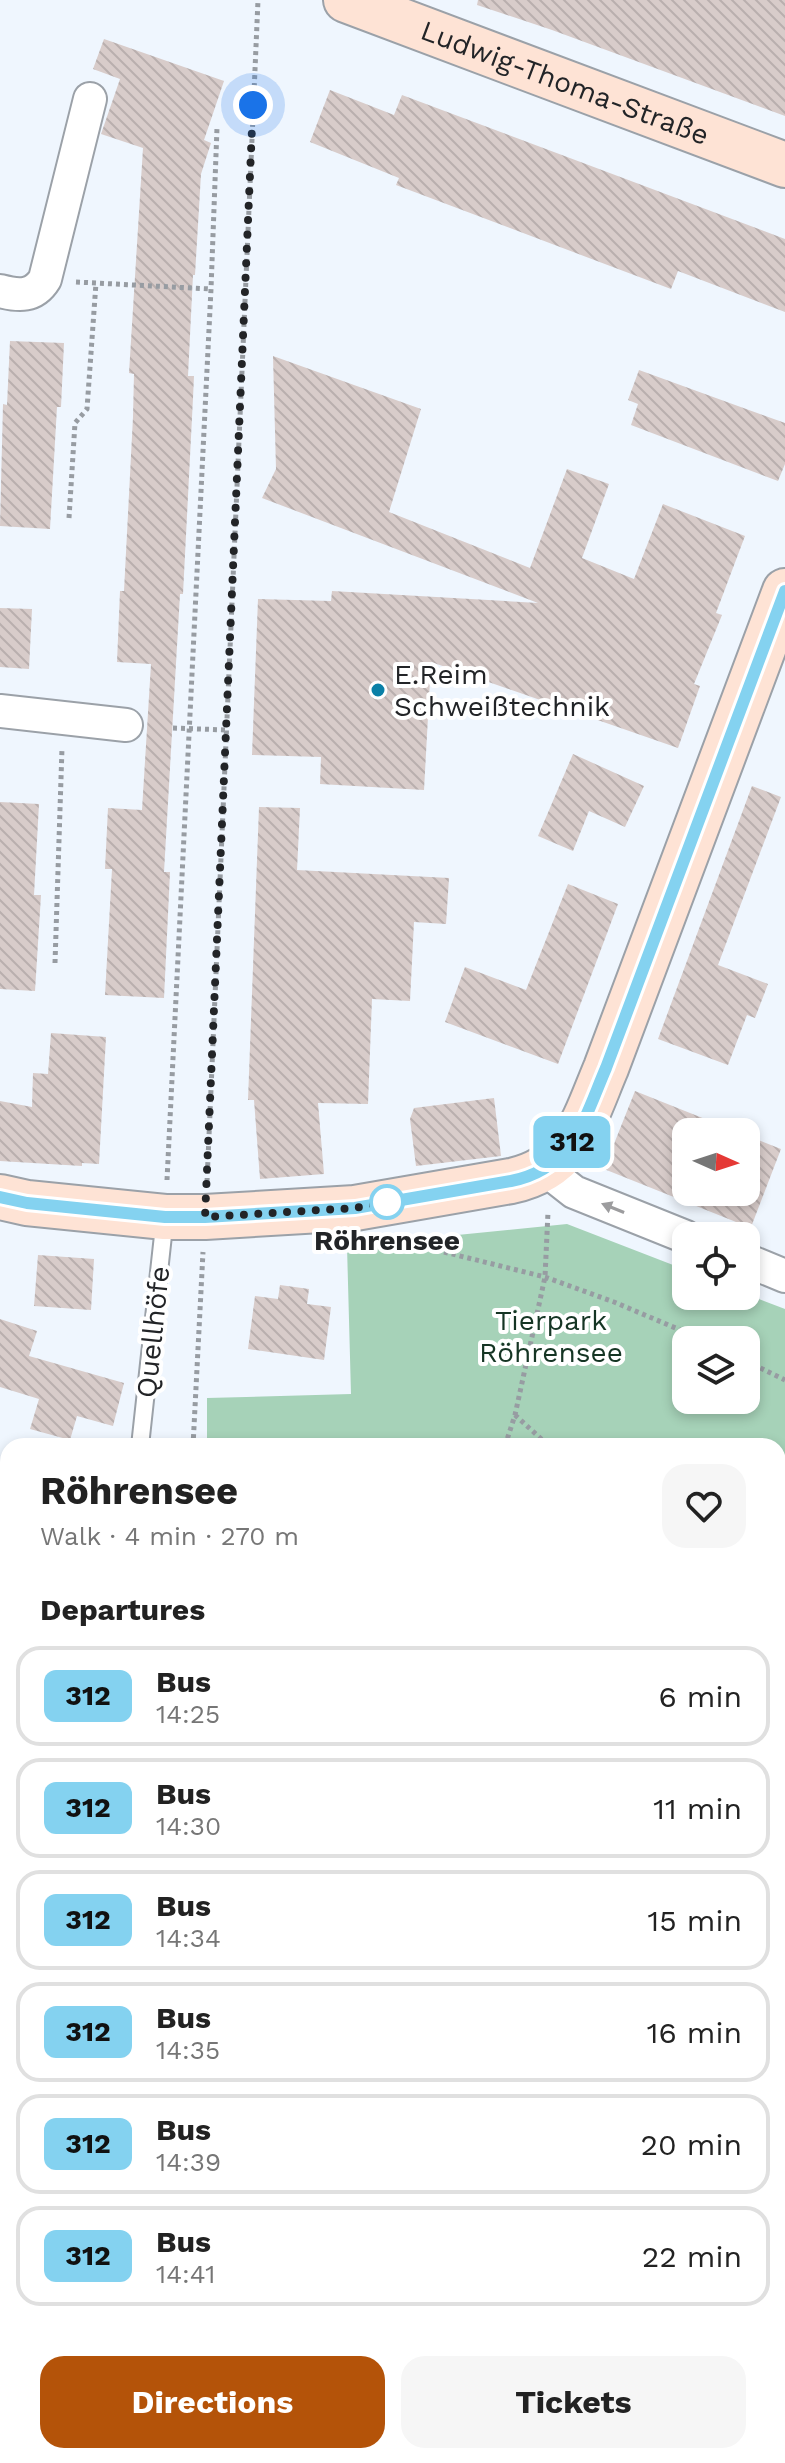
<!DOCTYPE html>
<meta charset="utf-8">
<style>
:root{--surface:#fff;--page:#f6f6f6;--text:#222;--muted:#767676;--line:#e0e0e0;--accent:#b45309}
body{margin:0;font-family:"Work Sans",sans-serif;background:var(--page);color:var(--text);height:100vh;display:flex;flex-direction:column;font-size:30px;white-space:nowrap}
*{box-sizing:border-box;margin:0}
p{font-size:26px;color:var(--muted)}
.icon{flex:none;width:44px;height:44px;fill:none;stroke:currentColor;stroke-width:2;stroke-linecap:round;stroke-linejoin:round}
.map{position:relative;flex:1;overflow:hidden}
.drawer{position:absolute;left:0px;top:1438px;width:786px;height:1026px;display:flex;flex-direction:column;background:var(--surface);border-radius:24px 24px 0 0;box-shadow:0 4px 12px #0003}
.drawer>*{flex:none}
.badge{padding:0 16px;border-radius:12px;font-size:28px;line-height:52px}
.needle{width:52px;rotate:93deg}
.buttons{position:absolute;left:672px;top:1118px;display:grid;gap:16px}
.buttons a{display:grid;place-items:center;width:88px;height:88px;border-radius:16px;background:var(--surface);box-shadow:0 4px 12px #0003;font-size:40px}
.you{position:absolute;width:40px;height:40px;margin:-20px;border:6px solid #fff;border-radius:50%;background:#1a73e8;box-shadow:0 0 0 12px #1a73e833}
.map>.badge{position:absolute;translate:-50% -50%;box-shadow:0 0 0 4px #fff}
h2{padding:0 40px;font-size:30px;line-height:72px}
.round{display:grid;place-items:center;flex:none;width:84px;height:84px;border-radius:24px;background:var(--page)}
.overview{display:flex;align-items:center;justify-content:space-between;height:136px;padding:0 40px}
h1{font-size:38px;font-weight:700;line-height:60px}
.action{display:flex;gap:16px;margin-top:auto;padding:16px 40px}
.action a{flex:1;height:92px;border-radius:24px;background:var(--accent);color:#fff;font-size:32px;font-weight:700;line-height:92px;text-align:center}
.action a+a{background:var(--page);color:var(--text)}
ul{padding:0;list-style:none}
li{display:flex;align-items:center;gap:24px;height:100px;margin:0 16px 12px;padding:0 24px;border:4px solid var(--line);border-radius:24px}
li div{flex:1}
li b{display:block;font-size:30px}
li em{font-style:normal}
li .badge{min-width:88px;font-weight:700;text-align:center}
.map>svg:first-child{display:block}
.green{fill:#a6d2b8;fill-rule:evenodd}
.forest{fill:url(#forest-firs)}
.water{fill:url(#water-waves)}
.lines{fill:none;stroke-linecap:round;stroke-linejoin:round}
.stream{stroke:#41a5b3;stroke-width:10}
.building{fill:url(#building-back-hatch)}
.lane-casing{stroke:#9ba1a8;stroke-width:20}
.street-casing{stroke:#9ba1a8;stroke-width:36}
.secondary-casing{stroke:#9ba1a8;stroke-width:48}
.path{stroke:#979ca2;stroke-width:5;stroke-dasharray:4 4;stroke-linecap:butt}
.lane{stroke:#fff;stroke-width:16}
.street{stroke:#fff;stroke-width:32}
.secondary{stroke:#fee3d5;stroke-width:44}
.oneway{fill:#9c9c9e}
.line-casing{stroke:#fff;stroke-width:18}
.line{stroke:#84d2f0;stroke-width:12}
.walk{stroke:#222427;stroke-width:8;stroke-dasharray:0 14.4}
.poi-dot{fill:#0a80a7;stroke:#fff;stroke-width:3}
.stop-dot{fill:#fff;stroke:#84d2f0;stroke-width:4}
.labels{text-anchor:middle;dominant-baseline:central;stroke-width:8;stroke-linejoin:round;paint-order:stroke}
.street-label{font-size:28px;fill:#222427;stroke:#fff}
.poi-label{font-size:28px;fill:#222427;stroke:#fff;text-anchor:start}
.stop-label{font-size:28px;font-weight:bold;fill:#222427;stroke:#fff}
.park-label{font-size:28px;fill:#153524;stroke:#fff}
</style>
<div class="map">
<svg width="785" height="2463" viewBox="0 0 785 2463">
<defs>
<pattern id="forest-firs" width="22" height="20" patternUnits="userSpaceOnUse" patternTransform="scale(2)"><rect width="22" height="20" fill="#82cba2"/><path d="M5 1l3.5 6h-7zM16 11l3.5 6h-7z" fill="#70ae8c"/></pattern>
<pattern id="water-waves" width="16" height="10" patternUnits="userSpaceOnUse" patternTransform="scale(2)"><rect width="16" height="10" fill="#41a5b3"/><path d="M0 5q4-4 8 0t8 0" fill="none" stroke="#368692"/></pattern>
<pattern id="building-back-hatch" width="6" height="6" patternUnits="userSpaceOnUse" patternTransform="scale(2)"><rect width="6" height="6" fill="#d8ccca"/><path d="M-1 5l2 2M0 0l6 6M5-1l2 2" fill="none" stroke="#b9afae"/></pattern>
</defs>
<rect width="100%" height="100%" fill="#eff6fe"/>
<path class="green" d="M567 1224 686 1270V1296H746V1294L785 1309V2173L778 2171V1446H207V1398L351 1394 347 1246ZM686 1340H746V1400H686Z"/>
<path class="forest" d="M8 1499V2006L3 2005 0 2008V1502Z"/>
<path class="water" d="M778 1761 785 1763V1983L778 1981Z"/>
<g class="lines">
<path class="stream" d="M0 1786 8 1785"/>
</g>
<path class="building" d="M478 0H785V116L552 30 477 5Z
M104 39 224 81 204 140 211 143 201 174 195 275H193L188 376H194L193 398 183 594H180L164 872H170L164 998 105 995 112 869H105L108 808 142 810 151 664 117 662 120 591H124L133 417 134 374 129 373 143 148 101 134 120 79 93 69Z
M330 90 394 115 402 95 785 239V312L678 271 671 289 396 185 399 178 310 142Z
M10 341 64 343 61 407H57L50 529 0 526 3 404 7 405Z
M273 356 421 409 389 512 530 568 567 469 609 484 582 558 634 579 663 504 745 536 716 613 722 615 694 684 700 686 678 748 431 662 424 790 320 784 321 757 252 755 258 599 331 601 332 591 538 603 262 498 276 469Z
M639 370 785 423V464L778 481 631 425 638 404 628 400Z
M0 608 32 609 29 669 0 667Z
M573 754 644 786 625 827 589 811 573 851 538 836Z
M752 786 781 797 718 965 768 984 755 1018 747 1015 728 1065 658 1039Z
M0 802 39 804 34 895H41L35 991 0 989Z
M259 807 300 808 297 870 449 878 446 924 414 922 410 1001 372 999 368 1104 318 1103 324 1174 260 1179 254 1100H248Z
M568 884 618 904 558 1064 445 1022 465 967 526 990Z
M51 1033 106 1037 99 1164 82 1163V1166L0 1161V1101L32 1107 33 1073 48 1074Z
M635 1091 735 1131 686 1132V1192H746V1135L781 1149 748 1235 746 1226 604 1169Z
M494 1098 501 1156 416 1166 410 1119 414 1108Z
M38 1255 94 1259 91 1310 34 1306Z
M280 1285 309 1289 307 1304 331 1307 324 1360 248 1349 255 1296 278 1299Z
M0 1319 37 1331 29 1356 124 1383 113 1426 77 1416 70 1440 30 1429 39 1399 0 1387Z"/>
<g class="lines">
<defs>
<path id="lane" d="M140 1446 165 1217"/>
<path id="street" d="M0 291C19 296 34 297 45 279L90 99
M0 711 126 725
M546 1170 574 1192 686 1237
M746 1260 785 1276
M347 2456 439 2463
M214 2463 225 2456"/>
<g id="secondary">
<path id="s1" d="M346 0 785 165"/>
<path d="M0 1197 27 1203 165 1217H205L355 1208 511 1181C573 1168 584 1120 606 1068L785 591"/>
</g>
</defs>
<use href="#lane" class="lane-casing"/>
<use href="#street" class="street-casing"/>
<use href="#secondary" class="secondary-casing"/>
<path class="path" d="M76 282 211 289
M69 518 75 423 87 409 96 283
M173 728 227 730
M55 963 62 748
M167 1180 211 289 217 128
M207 1182 258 0
M444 1252 545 1277 614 1302 704 1340
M746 1361 785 1380
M515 1415 549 1446
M193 1446 203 1252
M505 1446 515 1415 545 1277 548 1212
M778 1517 785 1518
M0 1528H8
M778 1640 785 1646
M0 1678 8 1679
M778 1748 785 1749
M0 1858 8 1854
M0 1969 8 1958
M778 1999 785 2001
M139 2463 140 2456"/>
<use href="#lane" class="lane"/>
<use href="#street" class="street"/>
<use href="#secondary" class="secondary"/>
</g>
<defs><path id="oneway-solid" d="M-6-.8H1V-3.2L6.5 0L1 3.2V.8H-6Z" transform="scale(2)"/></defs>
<use class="oneway" href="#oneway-solid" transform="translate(613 1208) rotate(-158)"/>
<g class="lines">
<defs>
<path id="line" d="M0 1197 27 1203 165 1217H205L355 1208 511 1181C573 1169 584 1119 606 1068L785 591"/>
</defs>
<use href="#line" class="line-casing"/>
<use href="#line" class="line"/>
<path class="walk" d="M253 105 205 1217 355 1208 387 1202"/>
</g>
<circle class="poi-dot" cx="378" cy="690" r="8"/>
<circle class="stop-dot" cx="387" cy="1202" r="16"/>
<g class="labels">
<g class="street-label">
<text stroke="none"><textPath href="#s1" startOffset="234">Ludwig-Thoma-Straße</textPath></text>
<text transform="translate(153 1332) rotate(-84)">Quellhöfe</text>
</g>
<g class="poi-label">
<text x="394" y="674">E.Reim<tspan x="394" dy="32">Schweißtechnik</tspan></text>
</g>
<g class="stop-label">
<text x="387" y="1240">Röhrensee</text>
</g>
<g class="park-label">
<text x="551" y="1320">Tierpark<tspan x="551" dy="32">Röhrensee</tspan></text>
</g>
</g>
</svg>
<div class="buttons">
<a><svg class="needle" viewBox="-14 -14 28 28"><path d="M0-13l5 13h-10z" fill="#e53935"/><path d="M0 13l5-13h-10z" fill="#767676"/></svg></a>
<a><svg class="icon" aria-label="locate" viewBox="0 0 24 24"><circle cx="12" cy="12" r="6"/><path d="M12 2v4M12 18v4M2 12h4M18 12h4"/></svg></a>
<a><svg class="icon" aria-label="layers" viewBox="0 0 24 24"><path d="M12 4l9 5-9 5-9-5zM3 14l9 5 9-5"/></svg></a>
</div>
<div class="you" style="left:253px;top:105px"></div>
<b class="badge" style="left:572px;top:1142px;background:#84d2f0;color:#111">312</b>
<section class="drawer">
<div class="overview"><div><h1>Röhrensee</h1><p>Walk · 4 min · 270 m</p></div><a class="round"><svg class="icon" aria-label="heart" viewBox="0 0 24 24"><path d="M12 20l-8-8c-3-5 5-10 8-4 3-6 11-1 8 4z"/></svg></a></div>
<h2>Departures</h2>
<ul>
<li><span class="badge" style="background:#84d2f0;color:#111">312</span><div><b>Bus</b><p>14:25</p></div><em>6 min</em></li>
<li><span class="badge" style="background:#84d2f0;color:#111">312</span><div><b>Bus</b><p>14:30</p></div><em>11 min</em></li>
<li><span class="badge" style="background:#84d2f0;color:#111">312</span><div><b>Bus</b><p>14:34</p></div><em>15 min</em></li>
<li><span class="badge" style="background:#84d2f0;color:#111">312</span><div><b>Bus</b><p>14:35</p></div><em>16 min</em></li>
<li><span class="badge" style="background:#84d2f0;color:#111">312</span><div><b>Bus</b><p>14:39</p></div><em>20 min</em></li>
<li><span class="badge" style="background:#84d2f0;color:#111">312</span><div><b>Bus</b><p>14:41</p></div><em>22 min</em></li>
</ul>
<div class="action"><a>Directions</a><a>Tickets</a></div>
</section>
</div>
